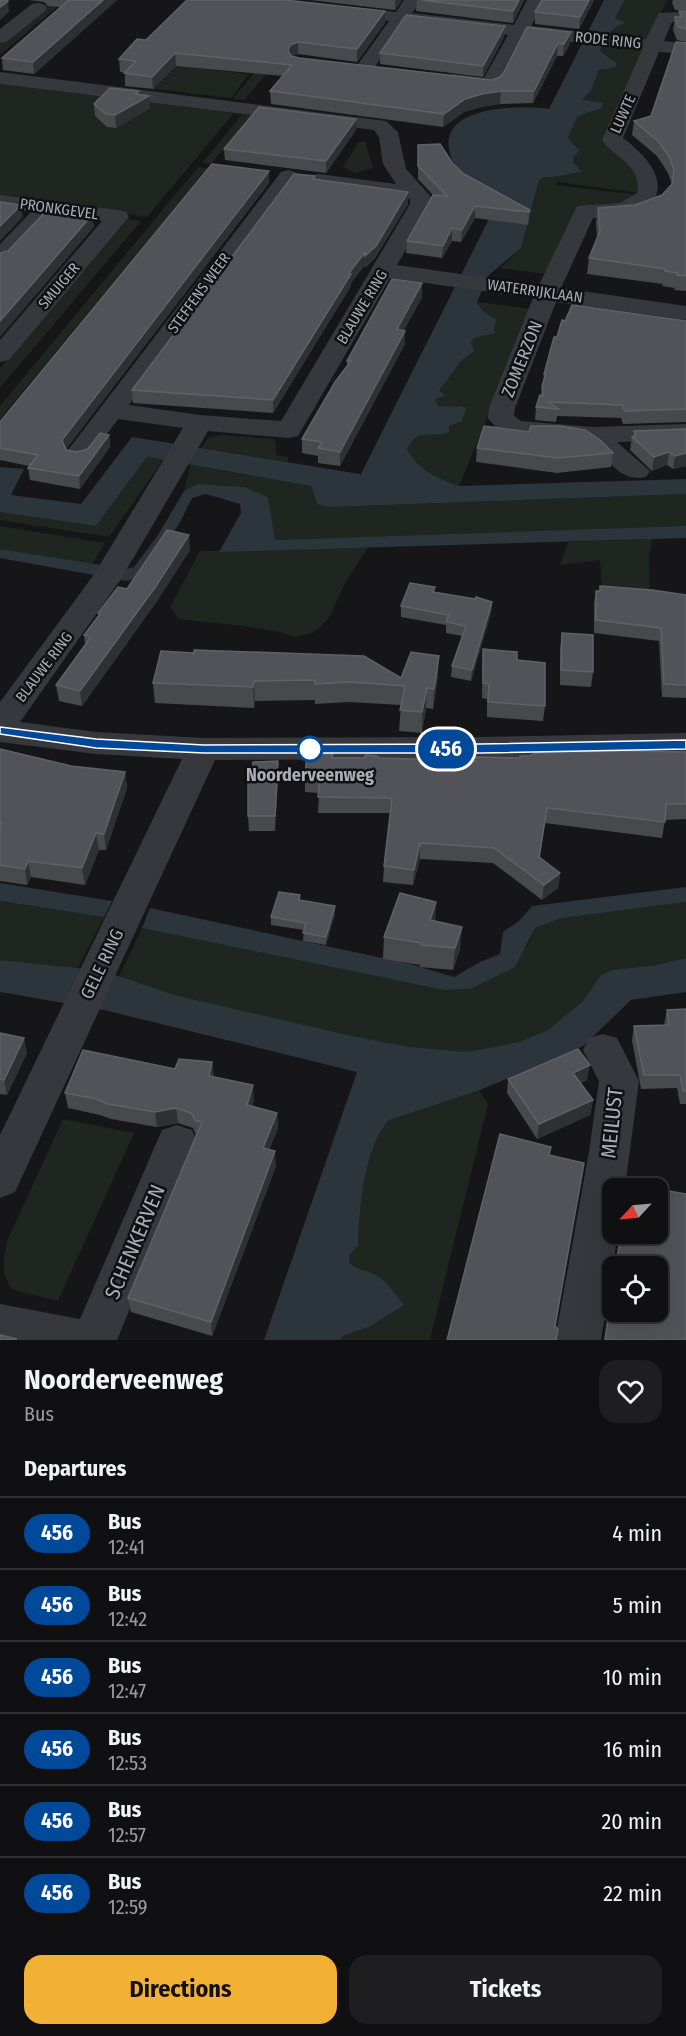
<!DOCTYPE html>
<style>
:root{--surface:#101012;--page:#1e1e20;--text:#f1f3f6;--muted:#9c9d9f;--line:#303032;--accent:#f2b134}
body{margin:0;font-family:"Fira Sans Condensed",sans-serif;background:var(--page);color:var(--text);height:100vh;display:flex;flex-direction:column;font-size:22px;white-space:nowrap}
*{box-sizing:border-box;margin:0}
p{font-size:20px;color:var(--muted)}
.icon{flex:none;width:33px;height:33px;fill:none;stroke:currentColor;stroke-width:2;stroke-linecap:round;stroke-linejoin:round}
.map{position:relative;height:1340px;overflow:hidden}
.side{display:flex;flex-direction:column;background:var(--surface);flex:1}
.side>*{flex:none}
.badge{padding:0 12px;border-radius:20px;font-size:21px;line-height:39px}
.needle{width:39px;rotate:244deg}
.tools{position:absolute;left:602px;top:1178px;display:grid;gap:12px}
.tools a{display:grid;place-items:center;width:66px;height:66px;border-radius:12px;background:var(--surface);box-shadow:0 6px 24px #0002,0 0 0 2px var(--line);font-size:30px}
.map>.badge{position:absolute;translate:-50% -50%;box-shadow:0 0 0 3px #fff}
h2{padding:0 24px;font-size:22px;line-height:54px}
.round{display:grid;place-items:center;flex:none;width:63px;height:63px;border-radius:18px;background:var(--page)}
.headline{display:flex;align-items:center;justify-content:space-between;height:102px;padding:0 24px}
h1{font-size:28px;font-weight:700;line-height:45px}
.cta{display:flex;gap:12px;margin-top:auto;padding:12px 24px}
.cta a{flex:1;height:69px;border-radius:18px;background:var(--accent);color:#111;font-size:24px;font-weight:700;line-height:69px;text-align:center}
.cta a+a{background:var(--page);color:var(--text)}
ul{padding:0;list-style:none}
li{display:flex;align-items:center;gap:18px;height:72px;padding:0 24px;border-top:2px solid var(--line)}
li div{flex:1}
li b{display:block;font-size:22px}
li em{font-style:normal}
li .badge{min-width:66px;font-weight:700;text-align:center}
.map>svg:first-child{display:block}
.green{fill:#1e261f}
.water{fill:#2c353c}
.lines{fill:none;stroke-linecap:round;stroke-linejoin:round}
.minor{fill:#37383d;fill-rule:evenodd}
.wall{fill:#47494d}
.shaded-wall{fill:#2f3033}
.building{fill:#525359;stroke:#5f6168;stroke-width:1.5}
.line{fill:#004899;stroke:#fff;stroke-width:1.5}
.stop-dot{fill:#fff;stroke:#004899;stroke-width:3}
.labels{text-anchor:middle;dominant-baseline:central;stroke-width:5;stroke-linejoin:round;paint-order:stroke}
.far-street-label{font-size:15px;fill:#a8adb8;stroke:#111113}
.street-label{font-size:18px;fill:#a8adb8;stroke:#111113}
.stop-label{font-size:18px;font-weight:bold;fill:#a8adb8;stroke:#111113}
.near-street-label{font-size:21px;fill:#a8adb8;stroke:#111113}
</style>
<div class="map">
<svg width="686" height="1340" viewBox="0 0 686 1340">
<rect width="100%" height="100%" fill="#161618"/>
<path class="green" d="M52 0H65L0 55V44Z
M625 0H668L645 40 605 36 614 26 624 22 615 18Z
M303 12 319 14 244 100 233 99Z
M603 44 648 50 606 141 638 170 640 193 557 182 556 185 638 195 625 205 577 207 547 274 500 268 521 248 539 180 544 177C555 178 568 173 581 172L573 162 576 146 568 138 578 116 602 108V103L581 101 591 91 599 70 607 68 611 59 600 51Z
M177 66 249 74 231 98 154 89Z
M0 84 234 113 147 217 0 196Z
M242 114 252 115 211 164 202 163Z
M365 141 373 168 355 173 343 167 359 142Z
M198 167 208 168 0 419V406Z
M128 219 141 221 0 388V368Z
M477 302 532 309 459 486C437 478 419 471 407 449 416 434 426 433 443 434L449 426 461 422 458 405 448 408 437 406 435 399 445 395 438 392 461 361 473 351 471 343 474 337 484 334 491 316 483 311Z
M221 435 275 439 276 455 288 457V462L201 448 208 438Z
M147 457 163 460 109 537 0 520V512L96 526Z
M190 465 311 486 314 496 329 507 686 494V527L274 540 268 497C241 486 211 479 184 491Z
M0 526 105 543 92 564 0 549Z
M652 539 649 556 650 608 603 603 600 560 560 565 568 542Z
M368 547 344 585 330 616 321 627 312 633 294 637 280 632 243 626 179 619 170 607 200 551Z
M0 901 104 917 78 968 0 960Z
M686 902V958L657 965 612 970 601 975 582 1002 548 1030 519 1042 467 1052 411 1047 357 1037 174 995 119 976 142 928 444 990 470 989 527 947 535 928 562 918Z
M479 1090 488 1104 430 1340H339L345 1335 369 1327 374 1273 361 1271 349 1262V1255L358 1246C359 1211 364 1147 389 1120Z
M63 1119 134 1133 58 1301 13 1290C0 1276 3 1255 8 1239Z"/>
<path class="water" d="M604 0H625L615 18 626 23C610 27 606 36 600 51L616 63V67L599 70 591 91 582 100 603 103 602 108 578 116 568 138 580 151 574 156 573 162 582 172C569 173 556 178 544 177L539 180 521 248 489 275 477 302 483 311 497 320 494 326 495 333 474 338 471 343 474 351 461 361 439 391 446 395 435 399 438 406C448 408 457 404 467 408L461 422 449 426V432C430 440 421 425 407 449 419 471 437 478 459 486L686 479V494L329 507 317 504 311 486 147 457 96 526 0 512V467L24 469 11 495 81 504 132 437 360 474V476L491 215C478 197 452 170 449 149 441 105 523 105 549 109Z
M198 484 244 487 268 497 275 540 686 526V538L219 552 241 513 240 504 206 494 192 498 179 524 146 575 127 581 0 558V549L126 569 134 567 158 535 184 491Z
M0 883 6 884 112 901 104 917 0 901Z
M686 887V902L562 918 535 928 515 967 470 989 444 990 142 928 150 908 410 964 454 977 480 962 500 954 503 932 519 921 532 906Z
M686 958V992L631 1000 583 1046 480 1090 389 1120C364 1147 359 1211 358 1246L349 1255V1262C357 1271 365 1269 374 1274 386 1280 396 1295 404 1305L369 1327 345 1335 339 1340H264L357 1072 104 1010 0 992V960L78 968 119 976 174 995 357 1037 411 1047 467 1052 519 1042 548 1030 582 1002 601 975 612 970 657 965Z"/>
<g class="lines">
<path class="minor" d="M404 0H418L420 3 412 13 514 25 527 0H545L531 26 646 39 659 13 686 12V22H672L664 41 686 44V54L659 52 623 138C682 182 662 220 593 218L561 288 686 306V320L556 302 515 408 514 416 521 421 592 427 686 424V440L617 442 650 471 646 477C615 484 607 450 584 442 553 432 510 450 488 418L489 408 533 298 390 278 298 436 289 438 208 431 121 579 20 722 96 732 204 738 480 737 686 733V755L480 759 215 760 15 1192 0 1198V1135L182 759 96 754 0 742V702L93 576 183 428 118 419 88 460 78 462 68 460 65 454 281 172 288 170 295 172 299 176 129 405 200 415 281 421 410 204V199L319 186 312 184 308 180 312 176 319 174 396 184 383 164 379 137 374 130 0 84V72L386 121 398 132 406 169 432 198V204L397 265 539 285 577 206 620 203 637 193C643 166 614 158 602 140L642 50 525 37 500 85 497 89C482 93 461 88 446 84L444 80 446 76 453 74 484 78 508 35 405 23 370 74H356L354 70 389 21 343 16 337 15 334 11 337 7 343 6 396 12Z
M38 3 44 4 47 8 44 12 6 42 0 43V29L32 4Z
M0 195 118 210 126 212 129 217 9 360 0 362V340L102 221 52 215 8 262 0 264V244L31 212 0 207Z
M603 1034 617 1038 639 1081 625 1188H612V1233H618L601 1340H555L589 1152 599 1081 583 1050 589 1038Z
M177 1125 192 1130 198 1143 117 1340H0V1304L80 1319 162 1130Z"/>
</g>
<path class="wall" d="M29 0H117L34 74 3 70 2 58 61 7 48 6 44 2Z
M310 0H402L395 10Z
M417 0H524L513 23 416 11Z
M594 0 579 29 535 24V12Z
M673 0H686V10H675L672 3Z
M385 11V23L357 62 298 54 292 56 299 58 491 80 498 78 503 74 527 27 570 44 563 56H557L533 103 500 104 481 107 464 112 443 127 271 104 270 91 283 76 176 66 153 89 125 86V72H120L119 59 146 40Z
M679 11H686V42L677 40 673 30 675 17H679Z
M505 26 504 37 483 77 380 64V53Z
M686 43V291L674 290 675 288 662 286 663 284 587 274 589 258 597 237 596 222 598 208 635 205 662 195 672 184 668 173 657 156 632 135 634 121 651 116Z
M139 94 150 108 116 128 107 127 95 116 94 104Z
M356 130 326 173 225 160 224 149Z
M418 145 453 164 464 174 530 210 528 225 475 218 461 242 452 241 442 258 406 253 407 241 433 195 418 179Z
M269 171V183L66 449 77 452 88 449 109 435 110 447 80 489 30 480 28 468 29 466 0 460V422Z
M315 180 408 192V204L375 258 365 268V265L351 283V286L273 413 133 403 132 390Z
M422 283V297L404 330 405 331V344L340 466 318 463V456L302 453V439L347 366V361Z
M686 321V422L623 424 621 418 557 416 556 422 535 420 536 407 541 396 544 374Z
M686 429V466L673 469 667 465 652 471 630 450 632 437 633 436 634 431Z
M477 448 613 453 611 467 557 473 476 462Z
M190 550 157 601 82 706 59 701 56 685 85 644 84 635 98 616V613L127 589Z
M596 591 686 595V698L662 697 659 641 594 633V603Z
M434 592 492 602 491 613 471 681 451 677 452 666 462 636 446 633V625L401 617V606Z
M562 633 593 672 591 687 560 685V648Z
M483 649 517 660 545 706 543 721 487 717V699L482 698Z
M438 676 433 709 426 708 422 733 399 731 401 705 349 702 315 704V700L255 701 254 708 155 703 153 683 401 678Z
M0 749 71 766 125 772 127 788 106 850H99L85 885 31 877 27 885 0 881Z
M686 752V819L665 820 662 838 545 823 540 857 560 873 558 888 542 900 493 863 420 859 413 885 383 882 384 866 390 813H318L319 793 305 792V777L333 758 475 761 520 758Z
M278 761V776L275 831H249L248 816 252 773Z
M300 900 335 906V914L326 945 303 941 304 930 271 925V917Z
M436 902 435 921 460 949 453 970 420 967V965L383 959 384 937Z
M686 1009V1104H680L677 1088 641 1089 632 1040 634 1026 664 1025 667 1010Z
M0 1033 27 1053 7 1095 0 1094Z
M212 1062 214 1077 254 1100 252 1106 277 1113 278 1128 269 1150 276 1166 212 1336 131 1312 128 1298 196 1135 193 1128 178 1123 157 1127 111 1119 100 1115 68 1108 65 1093Z
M508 1079 587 1080 581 1083 593 1100 590 1115 537 1139 507 1093Z
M620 1233H657L686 1340H604L612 1289V1311L657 1266H615Z"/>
<path class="shaded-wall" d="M103 0H117L34 74 33 62Z
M395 0H402L395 10Z
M519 0H524L513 23V11Z
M589 0H594L579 29 580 17Z
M8 1 9 12 0 20V7Z
M385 11V23L357 62V49Z
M505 26 504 37 483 77V66Z
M571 32 570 44 563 56 564 44Z
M298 42V54L290 57 288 51 290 45Z
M558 43 557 56 533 103 534 91Z
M175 53 176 66 153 89 152 77Z
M139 91 140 101 149 96 150 108 116 128 115 115Z
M501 91 500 104 481 107 464 112 443 127 444 114 465 99 482 94Z
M356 119V130L326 173V161Z
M269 171V183L63 453 62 440Z
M408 192V204L375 258 365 268V256Z
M21 205 23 217 0 241V226Z
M475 206V218L461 242 462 230Z
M92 215 94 227 0 337V321Z
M452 228V241L442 258 443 246Z
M365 252V265L351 283V286L273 413V400L349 273Z
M422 283V297L397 343V329Z
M405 331V344L340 466V452Z
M109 435 110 447 80 489 79 476Z
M669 452 667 465 652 471 654 457Z
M686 453V466L673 469 675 456Z
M189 535 190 550 157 601 82 706 80 691Z
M492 602 491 613 471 681 472 670Z
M439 656 438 676 433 709 434 689Z
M254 681 255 701 254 708 253 687Z
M427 688 426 708 422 733V712Z
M278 761V776L275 831V816Z
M125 772 127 788 106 850 104 834Z
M96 833 99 850 85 885 82 868Z
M420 843V859L413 885 414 870Z
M28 861 31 877 27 885 25 869Z
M560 873 558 888 542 900 544 885Z
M436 902 435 924 430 920Z
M335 906V914L326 945V937Z
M462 927 460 949 453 970 455 948Z
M24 1038 27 1053 7 1095 4 1080Z
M212 1062 214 1077 209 1076Z
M590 1065 587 1080 571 1087 573 1073Z
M253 1085 254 1100 248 1120 247 1105Z
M593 1100 590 1115 537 1139 539 1124Z
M176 1108 178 1123 157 1127 155 1112Z
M277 1113 278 1128 264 1163 263 1148Z
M275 1151 276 1166 212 1336 211 1322Z"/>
<path class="building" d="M0 0H5L8 1 0 7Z
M69 0H103L33 62 2 58Z
M187 0H285L385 11 357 49 298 42 290 45 288 51 291 56 299 58 491 80 498 78 503 74 527 27 571 32 564 44 558 43 534 91H501L482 94 465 99 444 114 270 91 292 65 175 53 152 77 124 73 136 61 119 59 137 39 146 40Z
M422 0H519L513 11Z
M542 0H589L580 17 535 12Z
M679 11H686V29L678 27 675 17H682Z
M406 15 505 26 483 66 380 53Z
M676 42 686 43V276L677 275V273L665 271V269L589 258 600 231 598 208 635 205 662 195 672 184 674 170 670 158 659 142 634 121 651 116Z
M110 88 139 91 136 94 149 96 115 115 106 114 94 104Z
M259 107 356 119 326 161 224 149Z
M440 144 453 164 464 174 530 210 529 212 475 206 462 230 452 228 443 246 407 241 433 195 447 196 418 166V145Z
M212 164 269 171 62 440 66 450 77 452 88 449 100 433 109 435 79 476 28 468 38 455 0 448V422Z
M294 174 315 176 313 179 408 192 376 246 365 256V252L349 273 351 274 273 400 132 390Z
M0 202 21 205 0 226Z
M48 209 92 215 0 321V253L8 251Z
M392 279 422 283 397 329 405 331 340 452 318 448 322 442 302 439 335 382 351 361H347Z
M572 305 686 321V409L625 411 622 405 549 402 558 409 536 407 540 395 543 397 542 386 546 374H544L554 337H557L562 320 565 321Z
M484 426 529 432 531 426H560L585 430 600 440 613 453 558 458 477 448Z
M686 429V453L675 456 669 452 654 457 632 437 636 435 634 431Z
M167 530 189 535 156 586 80 691 56 685 91 637 84 635 100 614 98 613 118 587 127 589Z
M410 583 435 587 433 592 475 599 476 597 492 602 472 670 452 666 466 626 446 622 449 615 401 606Z
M600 586 652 590 686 595V685L664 684 661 628 596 620V591H600Z
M562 633 593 635V672L561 670Z
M483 649 517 652V660L545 663V706L488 702 489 684 483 683Z
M194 650 364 656 401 678 411 652 439 656 434 689 427 688 422 712 400 710 405 686 349 682 315 684V680L254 681 253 687 153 683 161 651 194 653Z
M0 749 71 766 125 772 104 834 96 833 82 868 28 861 25 869 0 865V829L2 823H0Z
M621 751 686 752V804H666L665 822 547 808 539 857 560 873 544 885 494 848 420 843 414 870 384 866 392 798 318 797 320 777H305L307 753 333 754 332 758H364L366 755 377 756 379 758 476 761 475 757 520 758V756H530L535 753Z
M278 761 275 816H248V773H252L253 762Z
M279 892 300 895 299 900 335 906 326 937 303 933 306 923 271 917Z
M400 893 436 902 430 920 462 927 455 948 421 945 422 943 384 937Z
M686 1009V1091H683L680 1075H644L634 1026 669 1025 667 1010Z
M0 1033 24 1038 4 1080 0 1079Z
M578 1049 590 1065 573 1073 593 1100 539 1124 508 1079Z
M83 1050 175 1069 179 1059 212 1062 209 1076 253 1085 247 1105 277 1113 263 1148 275 1151 211 1322 128 1298 202 1122 196 1121 191 1113 176 1108 155 1112 108 1104 97 1099 65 1093Z
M500 1134 551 1147 549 1155 584 1163 555 1326 558 1329 556 1340H447Z
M622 1182 654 1188H621Z
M657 1189 686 1194V1340H605L612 1294V1311H657V1266H616L621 1233H657Z
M0 1335 17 1339 0 1340Z"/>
<path class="line" d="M0 727 96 739 204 745 480 744 686 740V749L480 753H204L96 748 0 734Z"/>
<circle class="stop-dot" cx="310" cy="749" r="12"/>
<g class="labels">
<g class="far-street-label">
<text transform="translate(608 40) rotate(6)">RODE RING</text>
<text transform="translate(623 114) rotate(-66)">LUWTE</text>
<text transform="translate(59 209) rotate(8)">PRONKGEVEL</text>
<text transform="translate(59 286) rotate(-50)">SMUIGER</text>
<text transform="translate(535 291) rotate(8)">WATERRIJKLAAN</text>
<text transform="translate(199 293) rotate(-54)">STEFFENS WEER</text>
<text transform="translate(362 307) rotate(-59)">BLAUWE RING</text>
<text transform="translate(44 667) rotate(-53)">BLAUWE RING</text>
</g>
<g class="street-label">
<text transform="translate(522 359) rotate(-68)">ZOMERZON</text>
<text transform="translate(102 964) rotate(-64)">GELE RING</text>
</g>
<g class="stop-label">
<text x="310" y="775">Noorderveenweg</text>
</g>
<g class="near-street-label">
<text transform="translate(612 1123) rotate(-84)">MEILUST</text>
<text transform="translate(135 1242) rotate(-67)">SCHENKERVEN</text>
</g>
</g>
</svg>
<div class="tools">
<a><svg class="needle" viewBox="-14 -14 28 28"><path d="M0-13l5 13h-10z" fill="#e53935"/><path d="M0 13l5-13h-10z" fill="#9c9d9f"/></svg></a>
<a><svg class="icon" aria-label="locate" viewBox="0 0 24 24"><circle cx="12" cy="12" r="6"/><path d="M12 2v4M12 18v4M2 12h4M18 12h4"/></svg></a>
</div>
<b class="badge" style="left:446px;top:749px;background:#004899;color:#fff">456</b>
</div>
<section class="side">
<div class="headline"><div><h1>Noorderveenweg</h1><p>Bus</p></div><a class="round"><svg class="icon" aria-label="heart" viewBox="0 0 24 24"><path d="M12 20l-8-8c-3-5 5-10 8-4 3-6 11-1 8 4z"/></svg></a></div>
<h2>Departures</h2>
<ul>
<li><span class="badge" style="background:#004899;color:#fff">456</span><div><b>Bus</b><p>12:41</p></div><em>4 min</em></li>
<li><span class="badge" style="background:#004899;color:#fff">456</span><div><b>Bus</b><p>12:42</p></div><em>5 min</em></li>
<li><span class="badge" style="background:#004899;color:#fff">456</span><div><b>Bus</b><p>12:47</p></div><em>10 min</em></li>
<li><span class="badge" style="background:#004899;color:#fff">456</span><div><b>Bus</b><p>12:53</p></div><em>16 min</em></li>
<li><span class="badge" style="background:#004899;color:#fff">456</span><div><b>Bus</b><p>12:57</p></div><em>20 min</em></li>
<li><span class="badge" style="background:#004899;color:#fff">456</span><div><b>Bus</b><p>12:59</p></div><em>22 min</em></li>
</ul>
<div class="cta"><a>Directions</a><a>Tickets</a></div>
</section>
